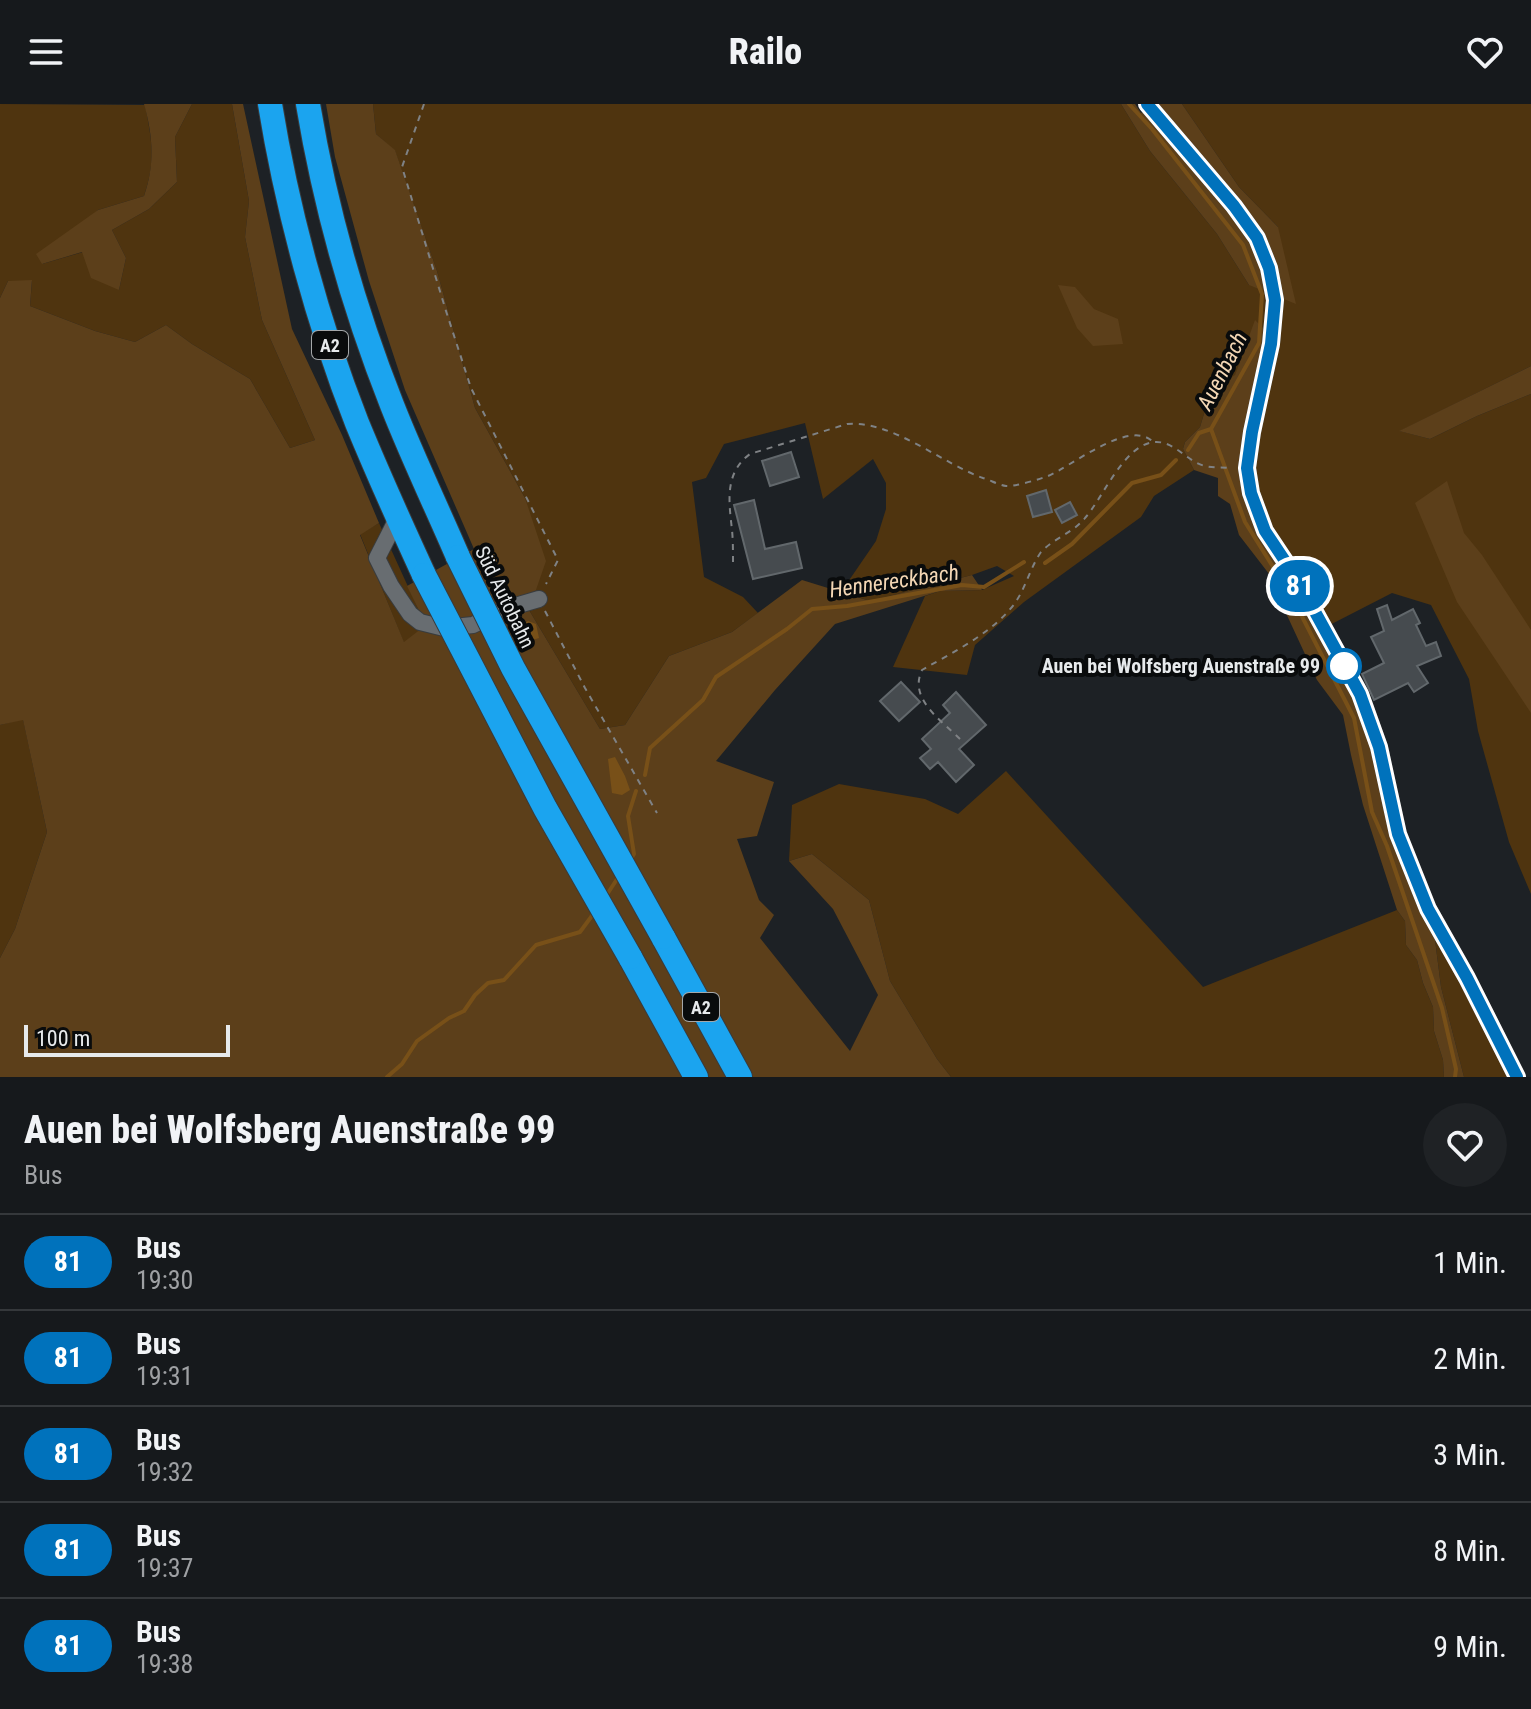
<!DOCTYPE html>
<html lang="de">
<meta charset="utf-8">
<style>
:root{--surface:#16191c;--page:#1f2225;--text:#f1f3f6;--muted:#9ea0a3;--line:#35383b}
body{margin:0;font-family:"Roboto Condensed",sans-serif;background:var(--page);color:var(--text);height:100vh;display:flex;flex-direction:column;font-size:30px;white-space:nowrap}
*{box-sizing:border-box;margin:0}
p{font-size:26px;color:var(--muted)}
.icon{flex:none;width:44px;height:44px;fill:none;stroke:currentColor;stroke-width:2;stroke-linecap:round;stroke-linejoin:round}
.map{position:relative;height:973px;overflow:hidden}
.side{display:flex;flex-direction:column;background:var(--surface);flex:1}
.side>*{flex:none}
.badge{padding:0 16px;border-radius:26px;font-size:28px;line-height:52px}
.scale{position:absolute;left:24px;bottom:20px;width:206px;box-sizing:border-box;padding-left:8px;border:4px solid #e7eaec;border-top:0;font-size:22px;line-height:28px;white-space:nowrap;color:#e7eaec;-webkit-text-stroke:6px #090b0c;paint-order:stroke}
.map>.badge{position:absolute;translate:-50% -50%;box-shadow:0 0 0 4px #fff}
.round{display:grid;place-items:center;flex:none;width:84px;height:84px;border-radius:42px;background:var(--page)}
.overview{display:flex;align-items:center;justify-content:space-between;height:136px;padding:0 24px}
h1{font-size:38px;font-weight:800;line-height:60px}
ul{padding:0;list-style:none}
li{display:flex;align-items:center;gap:24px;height:96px;padding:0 24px;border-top:2px solid var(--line)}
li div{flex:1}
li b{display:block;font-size:30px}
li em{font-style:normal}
li .badge{min-width:88px;font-weight:700;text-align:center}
header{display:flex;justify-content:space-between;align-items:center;height:104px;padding:0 24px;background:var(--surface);font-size:36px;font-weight:800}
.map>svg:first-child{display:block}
.green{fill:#4f340f}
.forest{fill:#5c3f1a}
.water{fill:#785018}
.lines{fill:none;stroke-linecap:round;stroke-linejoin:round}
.stream{stroke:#785018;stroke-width:4}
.building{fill:#464b4f;stroke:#62686c;stroke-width:2}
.minor-casing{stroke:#383c3f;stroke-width:18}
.highway-casing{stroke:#383c3f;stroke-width:26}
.path{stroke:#7f8285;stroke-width:2;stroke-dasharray:6 6;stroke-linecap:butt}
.minor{stroke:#686d71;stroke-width:16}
.highway{stroke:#1ba4ef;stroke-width:24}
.highway-bridge-casing{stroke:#383c3f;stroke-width:26;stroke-linecap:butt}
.highway-bridge{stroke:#1ba4ef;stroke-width:24}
.line-casing{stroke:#fff;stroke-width:18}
.line{stroke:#0072bc;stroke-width:12}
.stop-dot{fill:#fff;stroke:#0072bc;stroke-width:4}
.labels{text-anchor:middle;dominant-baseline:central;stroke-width:8;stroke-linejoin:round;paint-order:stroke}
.shield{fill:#090b0c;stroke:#a4a7a9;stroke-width:2}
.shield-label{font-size:18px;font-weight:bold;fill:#e7eaec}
.street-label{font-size:20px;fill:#e7eaec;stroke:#090b0c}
.stop-label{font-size:20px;font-weight:bold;fill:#e7eaec;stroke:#090b0c;text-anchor:end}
.water-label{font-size:22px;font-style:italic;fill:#f4d7b5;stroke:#090b0c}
</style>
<header><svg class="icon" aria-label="menu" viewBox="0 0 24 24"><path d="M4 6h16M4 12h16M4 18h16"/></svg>Railo<svg class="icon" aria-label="heart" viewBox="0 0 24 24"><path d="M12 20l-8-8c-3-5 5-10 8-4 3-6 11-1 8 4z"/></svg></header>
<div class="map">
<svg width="1531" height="973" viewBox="0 0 1531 973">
<rect width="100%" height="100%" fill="#1d2125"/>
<path class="green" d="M0 0 145 1C152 37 156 56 144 92L98 106 42 160 83 148 119 186 126 154 112 126 149 105 177 78 175 33 192 0H232L249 97 245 133 262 216 315 336 290 344 250 275 192 240 166 221 135 238 95 227 30 202 32 177H8L0 194Z
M373 0H1121L1150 47 1217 130 1249 181 1278 123 1239 83 1182 0H1531V262L1400 327 1430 335 1477 312 1531 290V790L1509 738 1478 627 1469 575 1431 501 1392 489 1318 527 1244 384 1256 217 1235 272 1221 280 1206 303 1200 323 1185 338 1183 345 1194 366 1154 392 1141 413 1024 498 975 541 967 571 893 563 925 492 940 487 982 486 1014 472 997 462 972 471 870 497 841 488 876 437 886 405V379L873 355 823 395 805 319 724 340 706 374 692 378 704 473 743 493 758 509 732 528 669 552 625 621 600 625 529 506 536 485 525 394 475 304 437 167 395 47 376 30Z
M379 419 426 522 404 539 360 430Z
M23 615 47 728 15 825 0 854V621Z
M1006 667 1203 883 1397 806 1405 817 1406 841 1417 856 1423 879 1433 903 1434 927 1443 956 1444 973H951L937 955 890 877 869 796 812 750 789 757 792 701 839 680 925 695 958 710Z
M1434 828 1524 971 1519 973H1464L1441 883Z"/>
<path class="forest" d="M144 0H192L175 33 177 78 149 105 112 126 126 154 119 186 91 174 82 148 42 160 36 150 98 106 144 92C155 60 153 32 144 0Z
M232 0H243L292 225 342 331 379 419 360 431 404 538 426 521 407 482 474 445 405 286 369 177 335 53 326 0H373L376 30 395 46 437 167 475 304 525 394 546 457 529 506 600 625 625 621 669 552 732 528 802 476 870 497 972 471 982 486 940 487 835 520 775 586 716 657 774 678 757 732 737 735 759 796 774 811 760 834 850 947 878 891 833 805 789 757 812 750 869 796 890 877 937 955 951 973H0V854L15 825 47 728 23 616 0 621V194L8 177 32 176 30 202 95 227 135 238 166 221 192 240 250 275 290 344 315 336 262 216 245 133 249 97Z
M1121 0H1135L1141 9 1159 0H1182L1239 83 1278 123 1296 200 1249 181 1217 130 1150 47Z
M1058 181 1075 183 1094 205 1118 215 1123 240 1093 242 1077 224Z
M1255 216 1267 228 1244 384 1356 601 1434 828 1441 883 1464 973H1444L1443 956 1434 927 1433 903 1423 879 1417 856 1406 841 1405 817 1397 806 1363 701 1351 651 1343 611 1317 576 1285 507 1273 475 1239 431 1230 400 1218 392V374L1194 366 1183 345 1185 338 1200 323 1206 303 1221 280 1235 271Z
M1531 262V290L1477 312 1430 335 1399 327Z
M1447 377 1464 429 1482 451 1531 526V609L1457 498 1415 399Z"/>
<path class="water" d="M528 517 536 520 539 534 516 541 511 529Z
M615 653 625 672 630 686 622 691 612 689 608 655Z"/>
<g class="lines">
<path class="stream" d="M1129 0 1152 25 1243 141 1262 190 1259 239 1211 325 1245 418 1293 495 1354 614 1372 708 1387 742 1442 904 1456 965 1455 973
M1188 346 1199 329 1211 325
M1045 459 1072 440 1132 379 1161 371 1176 356
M645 671 650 644 703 596 716 573 787 525 812 505 847 502 962 481 984 483 1024 458
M631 755 634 750 628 712 636 687
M606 792 619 772
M387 973 402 960 417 937 449 914 464 907 475 891 488 879 504 876 536 841 580 828 594 809"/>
</g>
<path class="building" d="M791 348 799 373 770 382 762 357Z
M1046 386 1052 408 1033 413 1027 392Z
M754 396 765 445 796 438 802 464 753 475 734 401Z
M1070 398 1077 411 1062 419 1055 406Z
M1387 501 1392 516 1413 505 1420 519 1416 521 1426 542 1436 538 1441 552 1417 562 1428 579 1414 588 1408 579 1374 596 1362 570 1384 559 1371 533 1384 527 1377 505Z
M901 578 920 598 899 617 880 597Z
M956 588 986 621 959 645 974 661 956 678 938 658 930 665 920 654 931 645 922 635 950 609 943 601Z"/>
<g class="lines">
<defs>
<path id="minor" d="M1147 0 1234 102 1257 134 1269 164 1275 196 1271 240 1252 328 1247 364 1251 389 1265 427 1297 475 1360 590 1379 643 1398 730 1428 805 1467 874 1517 973
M398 413 377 454 391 482 410 510 420 518 444 524 473 521 508 504 539 495"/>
<path id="highway" d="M270 0C287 105 318 220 357 319 378 370 401 421 424 471
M308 0C325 102 354 205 392 301 412 352 436 402 458 453
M663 833 740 973
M630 853 696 973"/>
</defs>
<use href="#minor" class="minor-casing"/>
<use href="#highway" class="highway-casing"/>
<path class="path" d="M424 0 402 63 446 207 471 284 558 456 546 480
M733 458C733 447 733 436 732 426 729 398 724 369 750 350L847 320C892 316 941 359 983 374 990 376 999 381 1006 382 1014 383 1040 375 1048 372 1072 362 1130 314 1153 338
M545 507 585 584 657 709
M960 635C942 617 908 595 922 566 953 548 993 529 1015 499 1026 483 1030 464 1041 448 1054 434 1073 429 1085 414 1103 394 1124 340 1155 338 1175 337 1187 358 1205 362 1213 364 1222 363 1230 364"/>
<use href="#minor" class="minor"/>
<use href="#highway" class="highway"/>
<defs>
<path id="highway-bridge" d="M458 453 513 564 663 833
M424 471 545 704 630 853"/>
</defs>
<use href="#highway-bridge" class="highway-bridge-casing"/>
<use href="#highway-bridge" class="highway-bridge"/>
</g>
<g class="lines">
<defs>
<path id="line" d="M1147 0 1234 102 1257 134 1269 164 1275 196 1271 240 1252 328 1247 364 1251 389 1265 427 1297 475 1360 590 1379 643 1398 730 1428 805 1467 874 1517 973"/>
</defs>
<use href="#line" class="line-casing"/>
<use href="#line" class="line"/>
</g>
<circle class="stop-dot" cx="1344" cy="562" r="16"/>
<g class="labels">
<g class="shield">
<rect x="312" y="227" width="36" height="28" rx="6"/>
<rect x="683" y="889" width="36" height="28" rx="6"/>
</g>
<g class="shield-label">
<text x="330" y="241">A2</text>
<text x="701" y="903">A2</text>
</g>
<g class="street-label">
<text transform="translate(505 493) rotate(64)">Süd Autobahn</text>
</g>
<g class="stop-label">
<text x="1320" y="562">Auen bei Wolfsberg Auenstraße 99</text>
</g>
<g class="water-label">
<text transform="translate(1222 267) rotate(-63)">Auenbach</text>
<text transform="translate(894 477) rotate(-8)">Hennereckbach</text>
</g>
</g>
</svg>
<div class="scale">100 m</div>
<b class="badge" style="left:1300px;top:482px;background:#0072bc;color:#fff">81</b>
</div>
<section class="side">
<div class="overview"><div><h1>Auen bei Wolfsberg Auenstraße 99</h1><p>Bus</p></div><a class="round"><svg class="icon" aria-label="heart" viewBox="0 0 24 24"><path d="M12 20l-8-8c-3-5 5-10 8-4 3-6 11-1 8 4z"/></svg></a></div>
<ul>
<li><span class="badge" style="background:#0072bc;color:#fff">81</span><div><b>Bus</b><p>19:30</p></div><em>1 Min.</em></li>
<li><span class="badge" style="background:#0072bc;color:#fff">81</span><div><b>Bus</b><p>19:31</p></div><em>2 Min.</em></li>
<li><span class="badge" style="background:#0072bc;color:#fff">81</span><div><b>Bus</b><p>19:32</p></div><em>3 Min.</em></li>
<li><span class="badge" style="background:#0072bc;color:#fff">81</span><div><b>Bus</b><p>19:37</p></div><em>8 Min.</em></li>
<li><span class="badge" style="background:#0072bc;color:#fff">81</span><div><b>Bus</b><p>19:38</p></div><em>9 Min.</em></li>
</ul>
</section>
